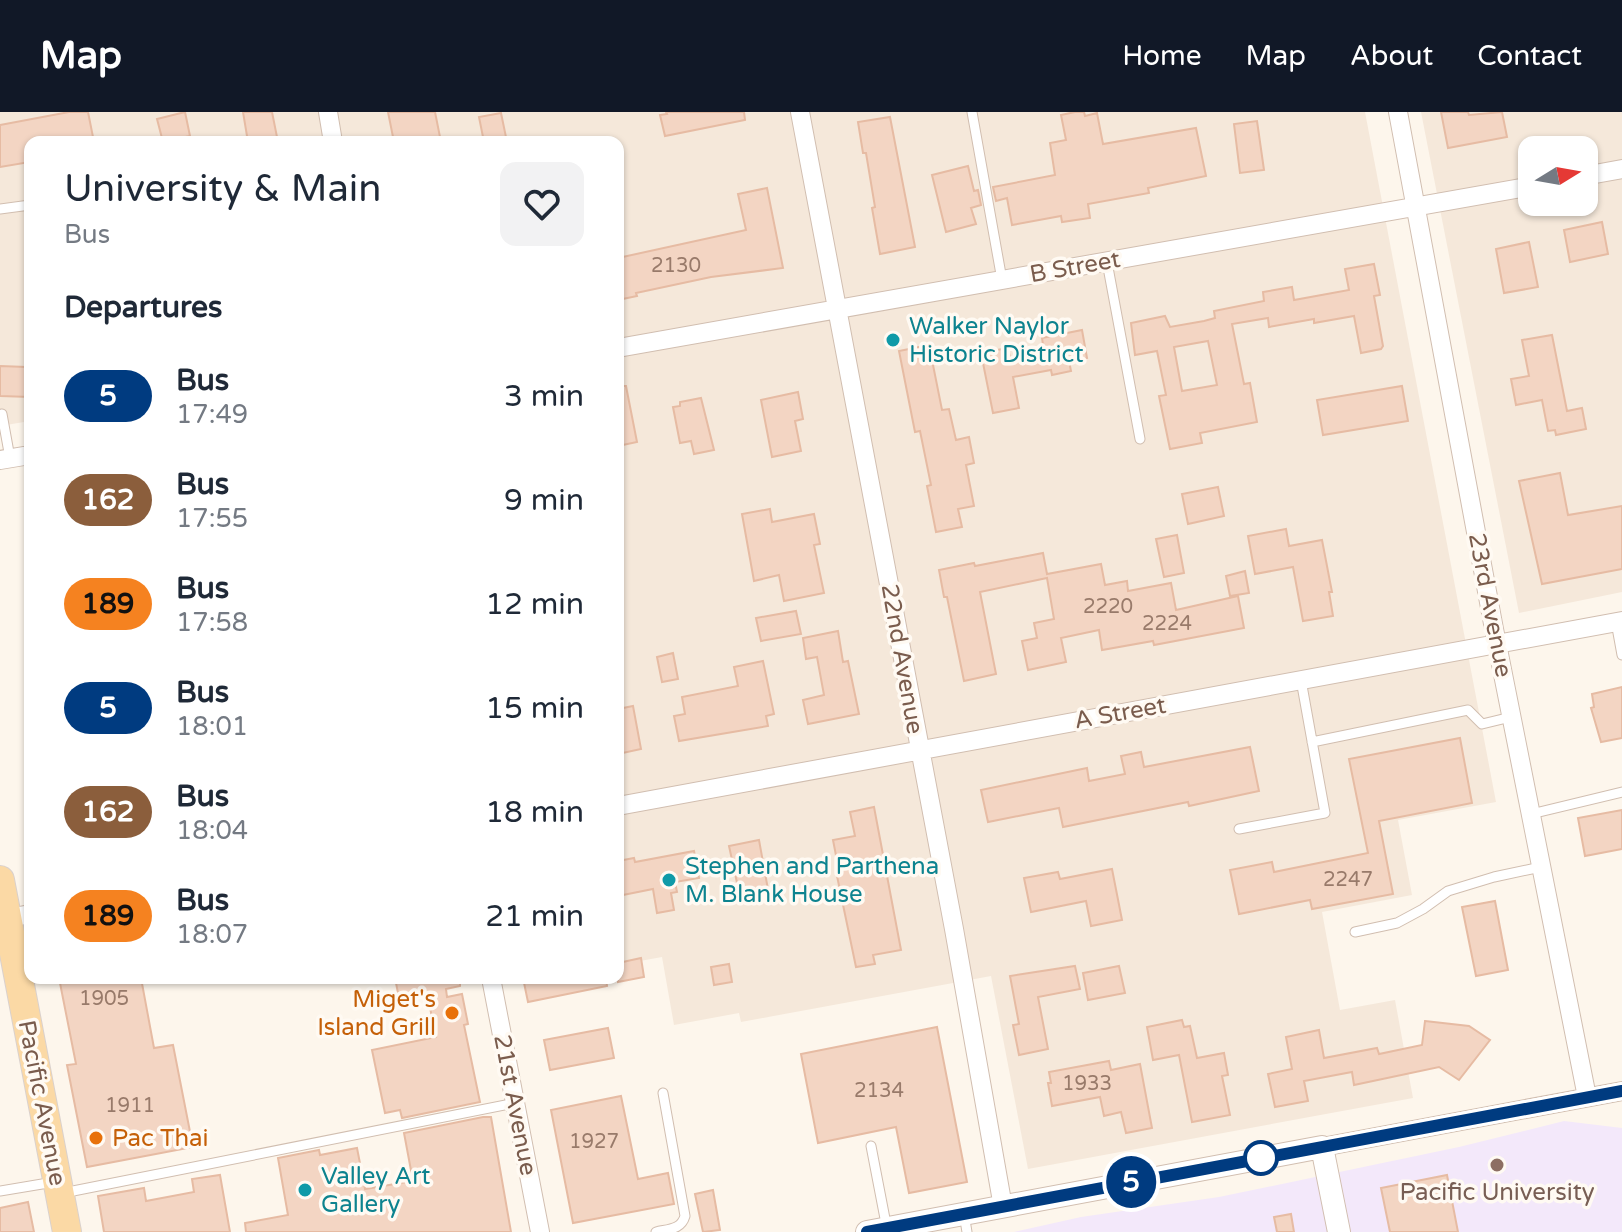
<!DOCTYPE html>
<style>
:root{--surface:#fff;--page:#f2f2f3;--text:#1f2937;--muted:#747a83;--accent:#111827}
body{margin:0;font-family:"Varela Round",sans-serif;background:var(--page);color:var(--text);height:100vh;display:flex;flex-direction:column;font-size:30px;white-space:nowrap}
*{box-sizing:border-box;margin:0}
p{font-size:26px;color:var(--muted)}
.icon{flex:none;width:44px;height:44px;fill:none;stroke:currentColor;stroke-width:2;stroke-linecap:round;stroke-linejoin:round}
.map{position:relative;flex:1;overflow:hidden}
.drawer{position:absolute;left:24px;top:24px;width:600px;height:848px;display:flex;flex-direction:column;background:var(--surface);border-radius:16px;box-shadow:0 2px 6px #0004}
.drawer>*{flex:none}
.badge{padding:0 16px;border-radius:26px;font-size:28px;line-height:52px}
.needle{width:52px;rotate:79deg}
.controls{position:absolute;left:1518px;top:24px;display:grid;gap:16px}
.controls a{display:grid;place-items:center;width:80px;height:80px;border-radius:16px;background:var(--surface);box-shadow:0 2px 6px #0004;font-size:40px}
.map>.badge{position:absolute;translate:-50% -50%;box-shadow:0 0 0 4px #fff}
h2{padding:0 40px;font-size:30px;line-height:72px}
.round{display:grid;place-items:center;flex:none;width:84px;height:84px;border-radius:16px;background:var(--page)}
.overview{display:flex;align-items:center;justify-content:space-between;height:136px;padding:0 40px}
h1{font-size:38px;font-weight:600;line-height:60px}
ul{padding:0;list-style:none}
li{display:flex;align-items:center;gap:24px;height:104px;padding:0 40px}
li div{flex:1}
li b{display:block;font-size:30px}
li em{font-style:normal}
li .badge{min-width:88px;font-weight:700;text-align:center}
header{display:flex;align-items:center;gap:48px;box-sizing:border-box;height:112px;padding:0 40px;background:var(--accent);color:#fff}
header strong{font-size:38px}
nav{display:flex;gap:44px;margin-inline-start:auto;font-size:28px}
.map>svg:first-child{display:block}
.residential{fill:#f5e8da;fill-rule:evenodd}
.education{fill:#f3e8fa}
.building{fill:#f3d5c3;stroke:#e6bba3;stroke-width:2;fill-rule:evenodd}
.lines{fill:none;stroke-linecap:round;stroke-linejoin:round}
.service-casing{stroke:#d1beb0;stroke-width:11}
.minor-casing{stroke:#d1beb0;stroke-width:20}
.tertiary-casing{stroke:#d1beb0;stroke-width:24}
.primary-casing{stroke:#dad1cd;stroke-width:30}
.service{stroke:#fff;stroke-width:9}
.minor{stroke:#fff;stroke-width:18}
.tertiary{stroke:#fff;stroke-width:22}
.primary{stroke:#fbd9a5;stroke-width:28}
.line-casing{stroke:#fff;stroke-width:18}
.line{stroke:#003b80;stroke-width:12}
.culture-dot{fill:#0f9aa8;stroke:#fffaf3;stroke-width:3}
.food-dot{fill:#e8710a;stroke:#fffaf3;stroke-width:3}
.stop-dot{fill:#fff;stroke:#003b80;stroke-width:4}
.education-dot{fill:#8d6e63;stroke:#fffaf3;stroke-width:3}
.labels{text-anchor:middle;dominant-baseline:central;stroke-width:7;stroke-linejoin:round;paint-order:stroke}
.number-label{font-size:20px;fill:#987a6a}
.street-label{font-size:24px;fill:#7a5c4d;stroke:#fffaf3}
.culture-label{font-size:24px;fill:#0d838f;stroke:#fffaf3;text-anchor:start}
.food-label{font-size:24px;fill:#c56008;stroke:#fffaf3;text-anchor:end}
.education-label{font-size:24px;fill:#785e54;stroke:#fffaf3}
</style>
<header>
<strong>Map</strong>
<nav><a>Home</a><a>Map</a><a>About</a><a>Contact</a></nav>
</header>
<div class="map">
<svg width="1622" height="1120" viewBox="0 0 1622 1120">
<rect width="100%" height="100%" fill="#fdf6ec"/>
<path class="residential" d="M0 0H1365L1496 690 1398 708 1412 783 1322 800 1340 898 1395 888 1413 986 1028 1057 991 864 741 910 739 901 674 913 662 845 618 853V30H30V309L0 314Z
M1421 0H1622V480L1519 501ZM1532 38H1584V90H1532Z"/>
<path class="education" d="M1564 1009 1622 1016V1120H1014L1081 1105 1219 1085 1459 1035Z"/>
<path class="building" d="M69 0H88L94 30H30V50L0 55V13Z
M185 0 190 24 163 30 157 7Z
M243 0H272L278 30H248Z
M388 0H435L441 30H394Z
M666 0H744L745 8 665 24 660 3 667 2Z
M1075 0H1084L1085 4 1097 1 1103 32 1196 16 1206 64 1148 76 1149 81 1088 92 1090 106 1062 110 1061 104 1012 113 1007 86 996 89 993 75 1055 63 1050 31 1066 28 1061 3Z
M1441 0H1468L1469 3 1502 0 1507 25 1448 36Z
M501 1 507 30H484L479 5Z
M890 5 915 135 880 142 872 96 875 95 866 41H863L858 10Z
M1257 9 1264 58 1240 61 1234 12Z
M968 54 974 79 978 78 981 93 971 96 976 112 946 120 932 63Z
M767 76 783 156 711 165 636 181 637 184 618 188V146L746 118 738 82Z
M1602 110 1608 142 1570 150 1564 118Z
M1529 130 1538 175 1504 181 1496 137Z
M1374 152 1380 183 1374 184 1383 234 1381 237 1361 241 1354 204 1314 211V207L1269 215 1268 206 1232 212 1244 272 1250 271 1257 310 1200 321 1202 331 1170 337 1159 284 1166 283 1157 239 1135 243 1131 211 1165 204 1170 215 1204 209 1215 206 1214 199 1264 189 1263 180 1292 175 1294 188 1349 178 1345 157ZM1208 229 1217 273 1182 279 1174 235Z
M1082 218 1087 246 1069 249 1071 259 1052 263 1051 258 1013 265 1019 296 993 301 981 241 1008 236 1010 246 1044 239 1042 226Z
M1552 223 1567 299 1582 296 1586 317 1556 323 1555 318 1548 319 1542 288 1516 293 1511 267 1529 264 1522 228Z
M929 233 942 298 949 297 956 328 969 325 974 351 966 353 974 394 958 397 962 415 936 420 927 374 931 373 920 319 915 320 899 239Z
M0 254 26 255 30 285 0 284Z
M618 274H626L637 330 618 334Z
M1402 274 1408 309 1323 323 1317 288Z
M798 280 803 307 795 309 801 339 772 345 761 288Z
M701 286 714 338 694 342 691 329 680 331 673 295 680 294V290Z
M1560 361 1568 403 1622 394V457L1542 472 1519 369Z
M1218 375 1224 404 1188 412 1182 382Z
M770 397 772 410 814 402 820 432 814 433 824 481 784 489 779 463 754 469 742 402Z
M1286 417 1289 434 1322 428 1332 480H1329L1333 504 1303 509 1293 455 1255 462 1248 424Z
M1177 423 1184 461 1164 465 1156 427Z
M1043 441 1047 462 1101 452 1105 473 1127 469 1128 479 1171 471 1176 498 1238 484 1244 516 1154 533 1153 529 1102 538 1099 518 1061 526 1066 550 1028 558 1022 529 1037 526 1034 511 1054 507 1047 466 980 480 996 562 964 569 947 485H944L939 458 974 451 975 454Z
M1245 459 1249 481 1230 484 1226 464Z
M796 499 801 522 761 529 756 506Z
M838 519 843 550 848 549 859 602 808 612 803 588 824 583 817 545 806 547 803 526Z
M673 541 678 567 662 570 657 545Z
M763 549 774 602 766 604 768 614 679 629 674 604 685 602 682 585 738 574 734 555Z
M1622 575V626L1601 630 1591 596 1594 595 1592 582Z
M633 594 641 637 618 642V597Z
M1460 626 1472 691 1379 709 1393 782 1312 797 1310 788 1239 802 1230 758 1272 750 1274 760 1368 741 1349 647Z
M1250 635 1259 679 1189 694 1188 690 1063 715 1059 696 988 710 981 678 1087 656 1089 669 1125 662 1121 644 1141 640 1144 655Z
M874 695 901 838 873 843 875 852 856 855 837 764H840L833 728 855 724 850 700Z
M1622 698V737L1585 744 1578 706Z
M759 728 769 783 741 789 729 734Z
M694 739 699 766 675 770 677 780 671 781 674 798 657 801 653 777 618 784V749L634 746 635 750Z
M1112 757 1122 808 1091 814 1086 789 1031 800 1024 766 1058 760 1060 767Z
M1495 789 1508 858 1476 864 1462 795Z
M641 846 644 865 618 870V851Z
M729 852 732 870 714 873 711 855Z
M1075 854 1080 877 1038 885 1048 937 1019 943 1013 913 1019 912 1010 864Z
M1119 854 1125 881 1088 888 1083 861Z
M59 866H141L154 936 173 933 193 1035 87 1055 67 953 76 952Z
M395 866H460V874L446 877 447 885 462 882 468 912 464 913 480 990 402 1006 400 998 385 1001 372 938 436 925 427 881 399 886Z
M523 866H606L607 874 528 890Z
M1182 908 1184 915 1190 914 1197 946 1224 941 1228 963 1222 964 1230 1003 1192 1010 1179 943 1153 948 1147 915Z
M1425 909 1469 914 1490 928 1459 968 1439 955 1354 973 1352 960 1304 969 1308 989 1275 995 1268 962 1292 957 1286 925 1319 918 1324 946 1377 936 1379 942 1422 933Z
M937 915 967 1070 909 1081 896 1015 818 1031 801 942Z
M608 916 614 946 550 958 544 928Z
M1109 949 1111 958 1140 952 1152 1016 1126 1021 1121 1000 1104 1004 1100 985 1052 994 1048 971H1051L1049 960Z
M621 984 638 1067 668 1061 674 1092 573 1111 551 998Z
M483 1005H491L511 1120H246L245 1111 288 1103 278 1046 319 1038 320 1043 357 1036 365 1077 413 1069 404 1021Z
M220 1063 230 1120H104L98 1084 144 1076 146 1089 194 1080 192 1067Z
M1447 1063 1458 1120H1390L1381 1076Z
M713 1078 720 1118 703 1120 695 1082Z
M28 1090 34 1120H0V1096Z
M1291 1102 1294 1120H1277L1274 1105Z"/>
<g class="lines">
<defs>
<path id="service" d="M972 0 1002 168
M0 97 30 93
M1107 150 1140 327
M2 302 10 346
M1616 510 1622 543
M1312 630 1468 598 1482 612 1511 605
M1531 702 1622 680
M1239 717 1325 701 1301 568
M1355 820 1397 811 1423 797 1448 779 1494 765 1541 755
M871 1034 887 1117
M0 1079 54 1070
M63 1081 515 991
M964 1102 967 1120
M656 1120C668 1117 681 1118 685 1104L663 981"/>
<path id="minor" d="M328 0 333 30
M800 0 954 817 1003 1095
M1398 0 1494 517 1587 985
M1584 64 1622 57
M618 236 1532 74
M0 348 30 343
M618 694 1622 509
M0 808 30 802
M491 866 540 1120
M1322 1035 1622 979"/>
<path id="tertiary" d="M867 1120 1322 1035 1339 1120"/>
<path id="primary" d="M0 768 67 1120"/>
</defs>
<use href="#service" class="service-casing"/>
<use href="#minor" class="minor-casing"/>
<use href="#tertiary" class="tertiary-casing"/>
<use href="#primary" class="primary-casing"/>
<use href="#service" class="service"/>
<use href="#minor" class="minor"/>
<use href="#tertiary" class="tertiary"/>
<use href="#primary" class="primary"/>
</g>
<g class="lines">
<defs>
<path id="line" d="M867 1120 1622 979"/>
</defs>
<use href="#line" class="line-casing"/>
<use href="#line" class="line"/>
</g>
<g class="culture-dot">
<circle cx="893" cy="228" r="8"/>
<circle cx="669" cy="768" r="8"/>
<circle cx="305" cy="1078" r="8"/>
</g>
<g class="food-dot">
<circle cx="452" cy="901" r="8"/>
<circle cx="96" cy="1026" r="8"/>
</g>
<circle class="stop-dot" cx="1261" cy="1046" r="16"/>
<circle class="education-dot" cx="1497" cy="1053" r="8"/>
<g class="labels">
<g class="number-label">
<text x="676" y="154">2130</text>
<text x="1108" y="495">2220</text>
<text x="1167" y="512">2224</text>
<text x="1348" y="768">2247</text>
<text x="104" y="887">1905</text>
<text x="1087" y="972">1933</text>
<text x="879" y="979">2134</text>
<text x="130" y="994">1911</text>
<text x="594" y="1030">1927</text>
</g>
<g class="street-label">
<text transform="translate(1075 155) rotate(-10)">B Street</text>
<text transform="translate(1490 493) rotate(79)">23rd Avenue</text>
<text transform="translate(902 547) rotate(80)">22nd Avenue</text>
<text transform="translate(1120 601) rotate(-10)">A Street</text>
<text transform="translate(42 991) rotate(79)">Pacific Avenue</text>
<text transform="translate(515 993) rotate(79)">21st Avenue</text>
</g>
<g class="culture-label">
<text x="909" y="214">Walker Naylor<tspan x="909" dy="28">Historic District</tspan></text>
<text x="685" y="754">Stephen and Parthena<tspan x="685" dy="28">M. Blank House</tspan></text>
<text x="321" y="1064">Valley Art<tspan x="321" dy="28">Gallery</tspan></text>
</g>
<g class="food-label">
<text x="436" y="887">Miget's<tspan x="436" dy="28">Island Grill</tspan></text>
<text x="112" y="1026" text-anchor="start">Pac Thai</text>
</g>
<g class="education-label">
<text x="1497" y="1080">Pacific University</text>
</g>
</g>
</svg>
<div class="controls">
<a><svg class="needle" viewBox="-14 -14 28 28"><path d="M0-13l5 13h-10z" fill="#e53935"/><path d="M0 13l5-13h-10z" fill="#747a83"/></svg></a>
</div>
<b class="badge" style="left:1131px;top:1070px;background:#003b80;color:#fff">5</b>
<section class="drawer">
<div class="overview"><div><h1>University &amp; Main</h1><p>Bus</p></div><a class="round"><svg class="icon" aria-label="heart" viewBox="0 0 24 24"><path d="M12 20l-8-8c-3-5 5-10 8-4 3-6 11-1 8 4z"/></svg></a></div>
<h2>Departures</h2>
<ul>
<li><span class="badge" style="background:#003b80;color:#fff">5</span><div><b>Bus</b><p>17:49</p></div><em>3 min</em></li>
<li><span class="badge" style="background:#8b5e3c;color:#fff">162</span><div><b>Bus</b><p>17:55</p></div><em>9 min</em></li>
<li><span class="badge" style="background:#f58220;color:#111">189</span><div><b>Bus</b><p>17:58</p></div><em>12 min</em></li>
<li><span class="badge" style="background:#003b80;color:#fff">5</span><div><b>Bus</b><p>18:01</p></div><em>15 min</em></li>
<li><span class="badge" style="background:#8b5e3c;color:#fff">162</span><div><b>Bus</b><p>18:04</p></div><em>18 min</em></li>
<li><span class="badge" style="background:#f58220;color:#111">189</span><div><b>Bus</b><p>18:07</p></div><em>21 min</em></li>
</ul>
</section>
</div>
